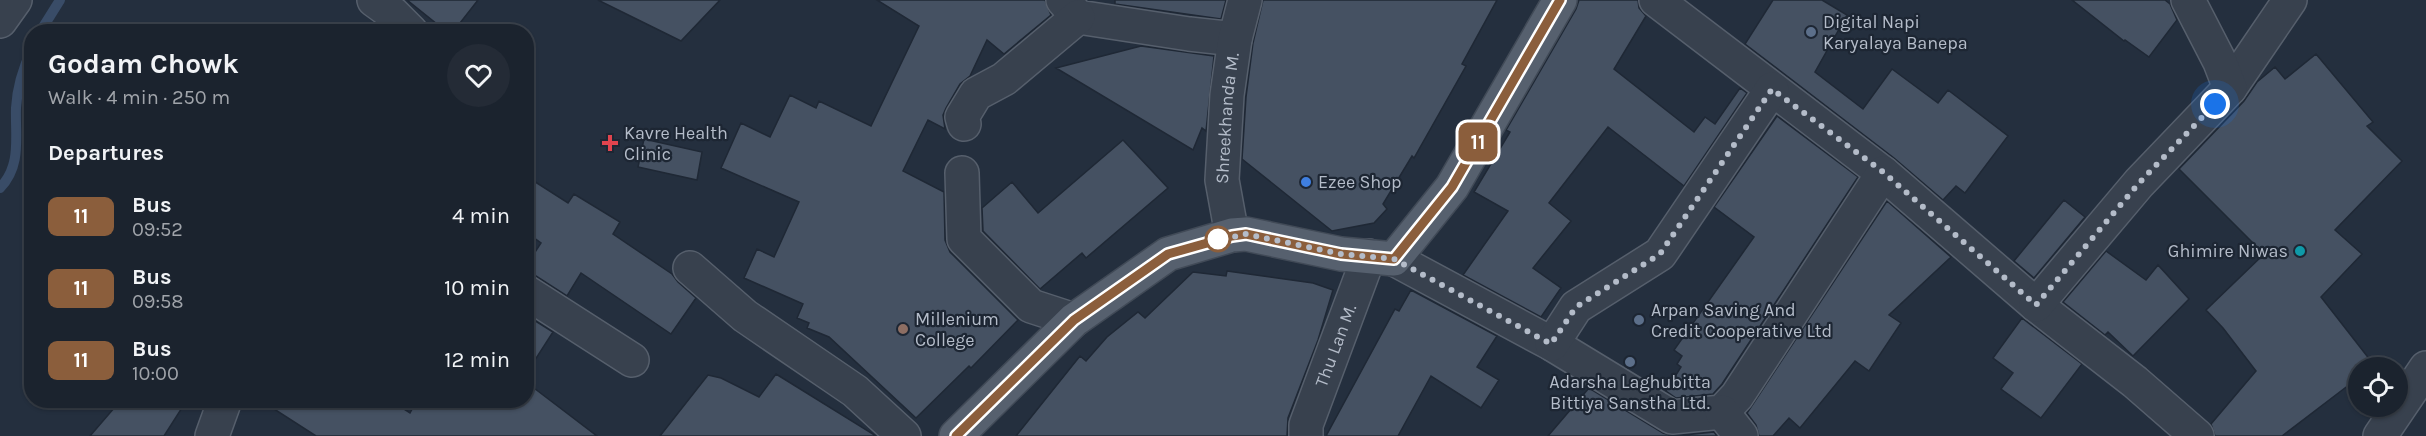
<!DOCTYPE html>
<meta charset="utf-8">
<style>
:root{--surface:#1b232e;--page:#242b36;--text:#f1f3f6;--muted:#a0a4aa;--line:#39404a}
body{margin:0;font-family:Karla,sans-serif;background:var(--page);color:var(--text);height:100vh;display:flex;flex-direction:column;font-size:22px;white-space:nowrap}
*{box-sizing:border-box;margin:0}
p{font-size:20px;color:var(--muted)}
.icon{flex:none;width:33px;height:33px;fill:none;stroke:currentColor;stroke-width:2;stroke-linecap:round;stroke-linejoin:round}
.map{position:relative;flex:1;overflow:hidden}
.sheet{position:absolute;left:24px;top:24px;width:510px;height:384px;display:flex;flex-direction:column;background:var(--surface);border-radius:24px;box-shadow:0 2px 4px #0004,0 0 0 2px var(--line)}
.sheet>*{flex:none}
.badge{padding:0 12px;border-radius:9px;font-size:21px;line-height:39px}
.controls{position:absolute;left:2348px;top:357px;display:grid;gap:12px}
.controls a{display:grid;place-items:center;width:60px;height:60px;border-radius:50%;background:var(--surface);box-shadow:0 2px 4px #0004,0 0 0 2px var(--line);font-size:30px}
.you{position:absolute;width:30px;height:30px;margin:-15px;border:4px solid #fff;border-radius:50%;background:#1a73e8;box-shadow:0 0 0 9px #1a73e833}
.map>.badge{position:absolute;translate:-50% -50%;box-shadow:0 0 0 3px #fff}
h2{padding:0 24px;font-size:22px;line-height:54px}
.round{display:grid;place-items:center;flex:none;width:63px;height:63px;border-radius:32px;background:var(--page)}
.overview{display:flex;align-items:center;justify-content:space-between;height:102px;padding:0 24px}
h1{font-size:28px;font-weight:700;line-height:45px}
ul{padding:0;list-style:none}
li{display:flex;align-items:center;gap:18px;height:72px;padding:0 24px}
li div{flex:1}
li b{display:block;font-size:22px}
li em{font-style:normal}
li .badge{min-width:66px;font-weight:700;text-align:center}
.map>svg:first-child{display:block}
.lines{fill:none;stroke-linecap:round;stroke-linejoin:round}
.stream{stroke:#394c67;stroke-width:10}
.building{fill:#455162;stroke:#1f2835;stroke-width:1.5}
.street-casing{stroke:#565f6c;stroke-width:36}
.primary-casing{stroke:#414a57;stroke-width:36}
.street{stroke:#38414e;stroke-width:33}
.primary{stroke:#56606e;stroke-width:33}
.line-casing{stroke:#fff;stroke-width:14}
.line{stroke:#8b5e3c;stroke-width:9}
.walk{stroke:#b4bcc9;stroke-width:6;stroke-dasharray:0 10.8}
.service-dot{fill:#5c6f8a;stroke:#1d2633;stroke-width:2}
.health-dot{fill:#e0444e;stroke:#1d2633;stroke-width:2}
.shop-dot{fill:#3f7fe0;stroke:#1d2633;stroke-width:2}
.stop-dot{fill:#fff;stroke:#8b5e3c;stroke-width:3}
.culture-dot{fill:#0f9aa8;stroke:#1d2633;stroke-width:2}
.education-dot{fill:#8d6e63;stroke:#1d2633;stroke-width:2}
.labels{text-anchor:middle;dominant-baseline:central;stroke-width:4.5;stroke-linejoin:round;paint-order:stroke}
.poi-label{font-size:18px;fill:#b4bcc9;stroke:#1d2633;text-anchor:start}
.street-label{font-size:18px;fill:#b4bcc9;stroke:#1d2633}
</style>
<div class="map">
<svg width="2426" height="436" viewBox="0 0 2426 436">
<rect width="100%" height="100%" fill="#242f3e"/>
<g class="lines">
<path class="stream" d="M40 32 60 0
M0 188C22 165 15 137 16 108 17 89 24 66 32 49"/>
</g>
<path class="building" d="M407 0H478L453 32H447Z
M598 0H720L681 41Z
M877 0H1045L1051 15 1004 54 987 40 970 76 960 84 946 108 943 115 945 129 928 120 903 171 944 192 945 240 950 252 1018 320 971 368 969 366 916 418 829 337 807 328 809 323 797 318 803 304 744 278 757 249 774 257 799 202 721 168 741 123 770 137 790 95 816 108 819 101 871 126 919 26Z
M1115 0H1226L1221 19 1115 4Z
M1263 0H1497L1462 64 1466 66 1414 158 1412 156 1383 204 1387 209 1374 223 1332 231 1242 159 1246 97 1253 43Z
M1579 0H1638L1639 8 1646 16 1614 69 1694 132 1705 117 1715 124 1740 88 1747 93 1684 186 1608 127 1549 203 1571 221 1533 268 1561 288 1541 317 1463 275 1508 211 1474 192 1510 132 1506 130 1576 9Z
M1773 0H1822L1847 15 1815 72 1863 109 1892 69 1938 103 1948 90 2008 136 1965 193 1956 186 1943 200 1894 158 1745 44Z
M2072 0H2165L2170 4 2177 20 2149 57 2125 40 2124 41Z
M1141 46 1214 56 1206 131 1202 128 1193 150 1056 68Z
M2316 54 2373 122 2367 126 2402 161 2335 230 2362 254 2321 297 2374 365 2371 368H2358V378L2282 436H2215L2211 424 2256 371 2223 328 2206 310 2264 254 2179 169 2244 101 2257 82 2275 67 2285 79Z
M1777 116 1858 177 1722 384 1713 394 1676 398 1666 391 1681 367 1677 364 1682 356 1674 350 1754 237 1714 207Z
M644 139 702 152 697 180 638 167Z
M1123 140 1168 188 1086 258 1082 253 1040 289 983 231 982 208 1012 182 1038 213Z
M526 176 568 203 574 194 620 222 613 234 672 274 678 282 696 298 671 334 581 273 567 296 536 276 526 273V266L541 243 526 232Z
M2064 200 2085 217 2034 278 2014 261Z
M1887 201 1951 257 1889 315 1901 323 1869 371 1855 361 1800 428 1789 418 1773 436H1759L1756 425 1747 413Z
M2106 251 2146 280 2158 265 2189 299 2133 356 2108 332 2105 335 2063 302Z
M1227 271 1313 283 1333 290 1318 340 1288 418 1287 436H1016L1080 356 1086 361 1107 337 1138 312 1145 318 1193 272 1226 276Z
M1411 290 1497 336 1477 367 1499 380 1481 408 1431 376 1398 436H1326L1395 309 1399 311Z
M526 315 553 332 526 374Z
M2022 318 2082 364 2041 418 2001 389 2013 373 1993 358Z
M776 374 876 436H660L708 375 721 378 759 397Z
M526 382 597 436H316L260 400H390L410 413 417 400H526Z
M1589 388 1663 433 1674 436 1714 432 1717 436H1548Z
M121 400H187L164 436H90Z"/>
<g class="lines">
<defs>
<g id="street">
<path d="M374 0 392 13 411 32"/>
<path d="M1063 0 1078 17 1189 34 1235 39"/>
<path d="M1656 0 1883 173 2036 305 2135 382 2197 436"/>
<path d="M0 21 15 0"/>
<path d="M2230 88 2290 0"/>
<path d="M964 124 962 117 976 94 1004 79 1078 17"/>
<path d="M962 173 964 239 1031 306 1074 320"/>
<path id="s1" d="M1232 235 1222 180 1227 95 1235 39 1245 0"/>
<path d="M1394 259 1552 344 1672 417 1722 412 1737 396 1883 173"/>
<path d="M690 268 745 316 855 391 904 436"/>
<path d="M526 292 632 360"/>
<path d="M2036 305 2139 183 2230 88 2220 62 2188 0"/>
<path d="M1552 344 1576 307 1660 254 1772 89"/>
<path d="M1722 412 1741 436"/>
<path d="M212 436 225 400"/>
<path id="s2" d="M1306 436V425L1369 256"/>
<path d="M2380 436 2426 368"/>
</g>
<path id="primary" d="M956 436 1074 320 1168 254 1232 235 1246 234 1341 254 1394 259 1452 187 1560 0"/>
</defs>
<use href="#street" class="street-casing"/>
<use href="#primary" class="primary-casing"/>
<use href="#street" class="street"/>
<use href="#primary" class="primary"/>
</g>
<g class="lines">
<defs>
<path id="line" d="M956 436 1074 320 1168 254 1232 236 1246 234 1341 254 1394 259 1452 187 1560 0"/>
</defs>
<use href="#line" class="line-casing"/>
<use href="#line" class="line"/>
<path class="walk" d="M1218 239 1211 242 1246 234 1341 254 1394 259 1551 344 1576 307 1660 254 1772 89 1883 172 2036 305 2139 183 2215 104"/>
</g>
<g class="service-dot">
<circle cx="1811" cy="32" r="6"/>
<circle cx="1639" cy="320" r="6"/>
<circle cx="1630" cy="362" r="6"/>
</g>
<path class="health-dot" d="M607 134h6v6h6v6h-6v6h-6v-6h-6v-6h6z"/>
<circle class="shop-dot" cx="1306" cy="182" r="6"/>
<circle class="stop-dot" cx="1218" cy="239" r="12"/>
<circle class="culture-dot" cx="2300" cy="251" r="6"/>
<circle class="education-dot" cx="903" cy="329" r="6"/>
<g class="labels">
<g class="poi-label">
<text x="1823" y="22">Digital Napi<tspan x="1823" dy="21">Karyalaya Banepa</tspan></text>
<text x="624" y="133">Kavre Health<tspan x="624" dy="21">Clinic</tspan></text>
<text x="1318" y="182">Ezee Shop</text>
<text x="2288" y="251" text-anchor="end">Ghimire Niwas</text>
<text x="1651" y="310">Arpan Saving And<tspan x="1651" dy="21">Credit Cooperative Ltd</tspan></text>
<text x="915" y="319">Millenium<tspan x="915" dy="21">College</tspan></text>
<text x="1630" y="382" text-anchor="middle">Adarsha Laghubitta<tspan x="1630" dy="21">Bittiya Sanstha Ltd.</tspan></text>
</g>
<g class="street-label">
<text stroke="none"><textPath href="#s1" startOffset="118">Shreekhanda M.</textPath></text>
<text stroke="none"><textPath href="#s2" startOffset="96">Thu Lan M.</textPath></text>
</g>
</g>
</svg>
<div class="controls">
<a><svg class="icon" aria-label="locate" viewBox="0 0 24 24"><circle cx="12" cy="12" r="6"/><path d="M12 2v4M12 18v4M2 12h4M18 12h4"/></svg></a>
</div>
<div class="you" style="left:2215px;top:104px"></div>
<b class="badge" style="left:1478px;top:142px;background:#8b5e3c;color:#fff">11</b>
<section class="sheet">
<div class="overview"><div><h1>Godam Chowk</h1><p>Walk · 4 min · 250 m</p></div><a class="round"><svg class="icon" aria-label="heart" viewBox="0 0 24 24"><path d="M12 20l-8-8c-3-5 5-10 8-4 3-6 11-1 8 4z"/></svg></a></div>
<h2>Departures</h2>
<ul>
<li><span class="badge" style="background:#8b5e3c;color:#fff">11</span><div><b>Bus</b><p>09:52</p></div><em>4 min</em></li>
<li><span class="badge" style="background:#8b5e3c;color:#fff">11</span><div><b>Bus</b><p>09:58</p></div><em>10 min</em></li>
<li><span class="badge" style="background:#8b5e3c;color:#fff">11</span><div><b>Bus</b><p>10:00</p></div><em>12 min</em></li>
</ul>
</section>
</div>
